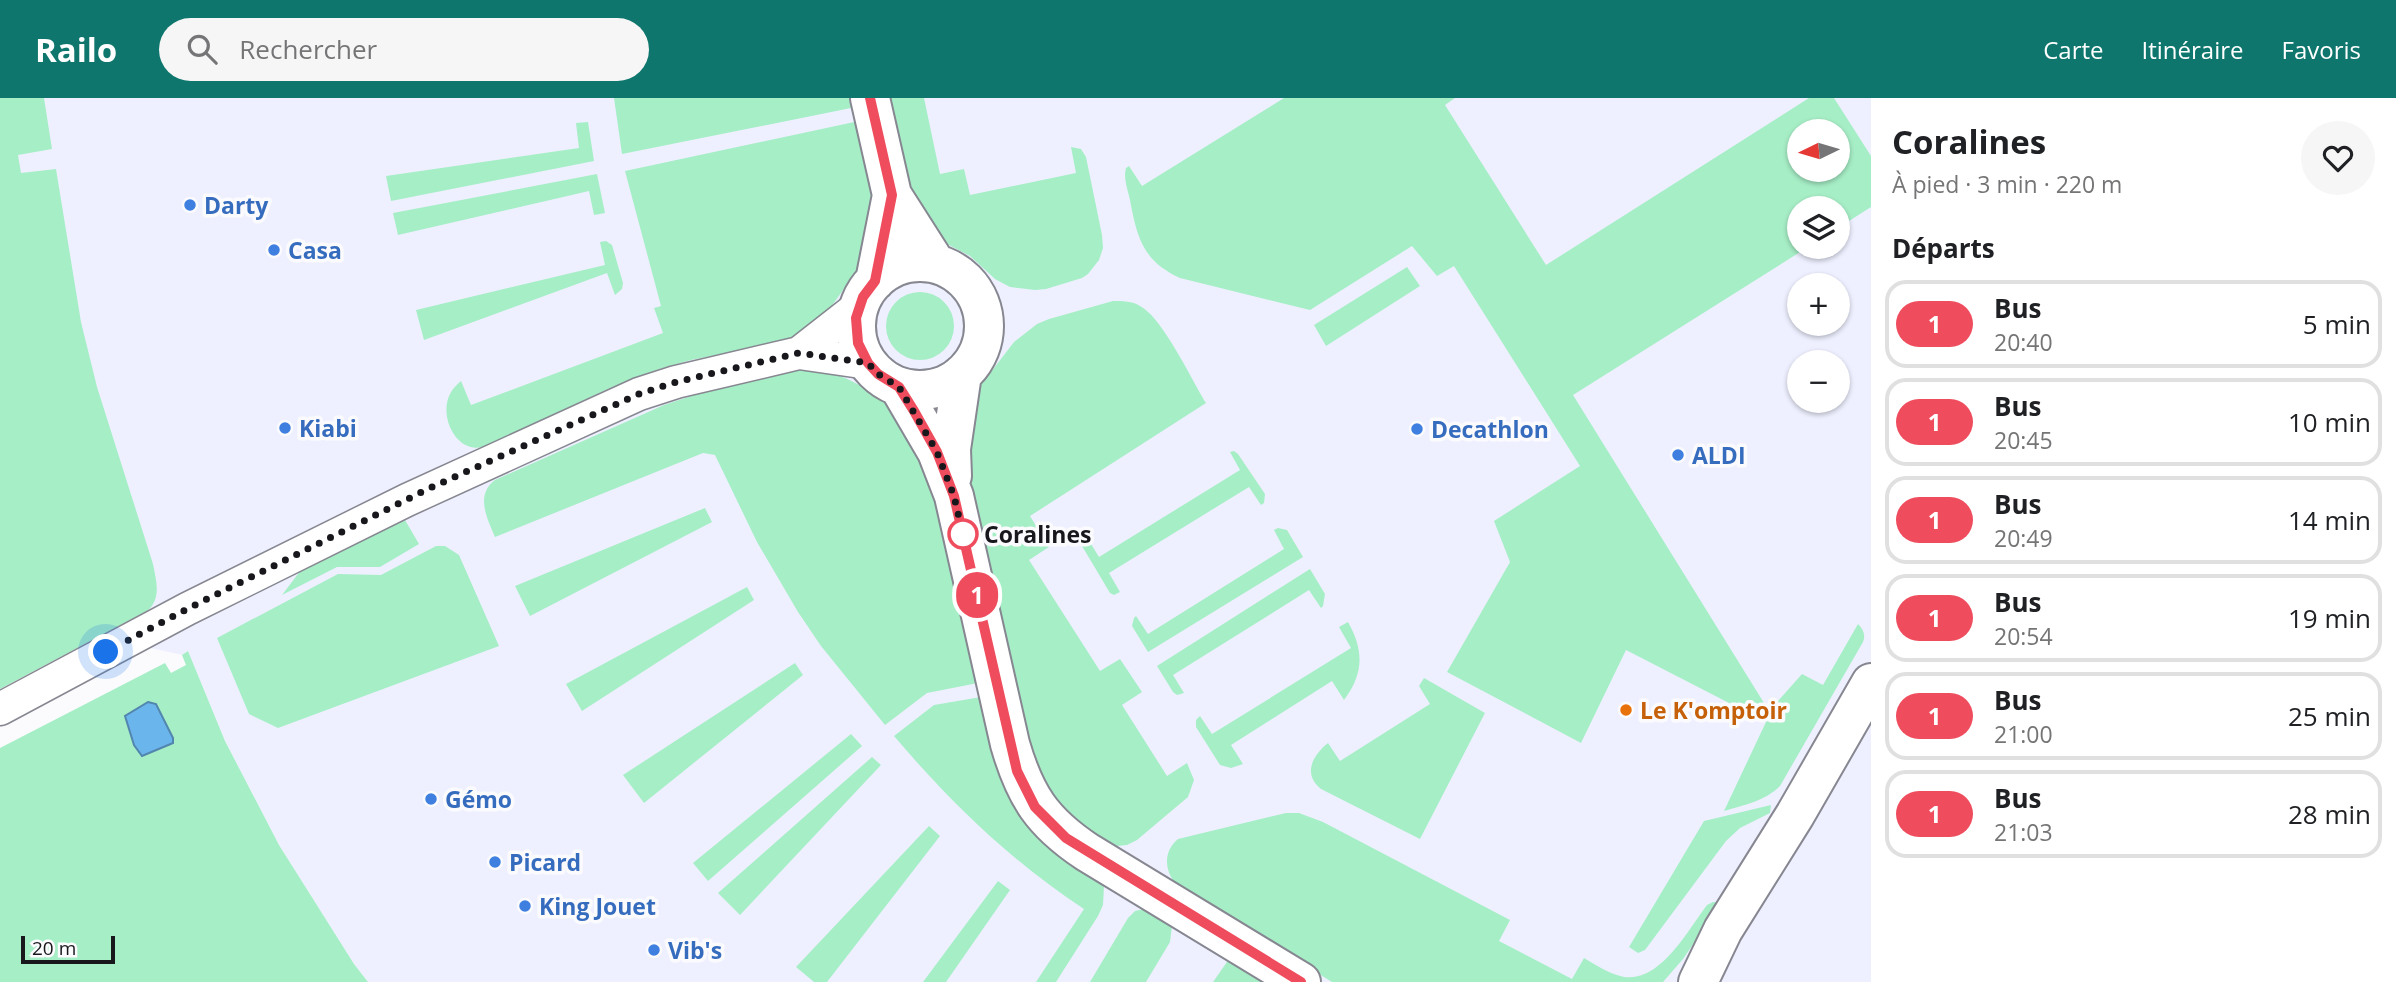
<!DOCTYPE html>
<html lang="fr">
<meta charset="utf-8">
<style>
:root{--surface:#fff;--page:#f6f6f6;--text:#202124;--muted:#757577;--line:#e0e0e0;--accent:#0f766e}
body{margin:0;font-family:"Open Sans",sans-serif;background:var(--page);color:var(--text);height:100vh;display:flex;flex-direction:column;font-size:26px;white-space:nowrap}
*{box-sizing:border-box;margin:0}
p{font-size:23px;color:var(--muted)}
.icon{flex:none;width:38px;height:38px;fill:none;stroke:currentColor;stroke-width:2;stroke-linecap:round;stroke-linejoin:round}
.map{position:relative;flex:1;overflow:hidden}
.drawer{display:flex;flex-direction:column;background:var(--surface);width:525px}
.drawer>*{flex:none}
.badge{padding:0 14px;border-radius:23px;font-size:24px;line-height:46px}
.needle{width:46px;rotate:265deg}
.controls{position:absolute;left:1787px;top:21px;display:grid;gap:14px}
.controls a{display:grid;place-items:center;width:63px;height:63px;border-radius:50%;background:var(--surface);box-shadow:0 2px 5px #0004;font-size:35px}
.scale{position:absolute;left:21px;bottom:18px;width:94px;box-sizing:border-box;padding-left:7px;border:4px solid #18181c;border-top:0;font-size:19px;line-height:24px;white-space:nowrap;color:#18181c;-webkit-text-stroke:5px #fbfbfe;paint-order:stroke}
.you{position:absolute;width:35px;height:35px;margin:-18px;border:5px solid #fff;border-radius:50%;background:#1a73e8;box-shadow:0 0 0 10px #1a73e833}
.map>.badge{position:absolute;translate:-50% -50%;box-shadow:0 0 0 4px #fff}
h2{padding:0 21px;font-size:26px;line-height:63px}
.round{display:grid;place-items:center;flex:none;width:74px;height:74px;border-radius:37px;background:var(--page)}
.headline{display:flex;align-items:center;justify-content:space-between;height:119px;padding:0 21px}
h1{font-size:33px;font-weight:700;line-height:52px}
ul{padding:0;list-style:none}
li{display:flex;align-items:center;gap:21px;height:88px;margin:0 14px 10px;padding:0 7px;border:4px solid var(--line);border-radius:21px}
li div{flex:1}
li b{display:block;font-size:26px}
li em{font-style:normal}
li .badge{min-width:77px;font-weight:700;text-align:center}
header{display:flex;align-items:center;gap:42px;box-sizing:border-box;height:98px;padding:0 35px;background:var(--accent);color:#fff}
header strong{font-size:33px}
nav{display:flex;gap:38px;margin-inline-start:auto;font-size:24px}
.search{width:490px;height:63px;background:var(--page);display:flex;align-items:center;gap:18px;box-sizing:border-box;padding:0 24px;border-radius:38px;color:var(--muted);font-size:26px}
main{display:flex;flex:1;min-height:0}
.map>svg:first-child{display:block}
.built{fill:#eef0ff;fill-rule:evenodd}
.green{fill:#a6eec6;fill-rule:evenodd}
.water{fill:#6bb5ed;stroke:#5286ae;stroke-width:2}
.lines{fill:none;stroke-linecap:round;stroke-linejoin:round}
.street-casing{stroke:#868791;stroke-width:35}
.secondary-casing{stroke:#868791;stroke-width:42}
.street{stroke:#fff;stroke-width:32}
.secondary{stroke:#fff;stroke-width:38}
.line-casing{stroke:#fff;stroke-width:16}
.line{stroke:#ef4d5e;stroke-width:10}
.walk{stroke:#18181c;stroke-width:7;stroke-dasharray:0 12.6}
.shop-dot{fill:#3f7fe0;stroke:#fbfbfe;stroke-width:2.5}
.stop-dot{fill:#fff;stroke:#ef4d5e;stroke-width:3.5}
.food-dot{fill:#e8710a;stroke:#fbfbfe;stroke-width:2.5}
.labels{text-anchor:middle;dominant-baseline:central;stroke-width:7;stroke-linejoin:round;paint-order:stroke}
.shop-label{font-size:23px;font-weight:bold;fill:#366cbe;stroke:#fbfbfe;text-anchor:start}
.stop-label{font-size:23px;font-weight:bold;fill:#18181c;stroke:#fbfbfe;text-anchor:start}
.food-label{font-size:23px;font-weight:bold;fill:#c56008;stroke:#fbfbfe;text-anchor:start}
</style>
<header>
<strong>Railo</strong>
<div class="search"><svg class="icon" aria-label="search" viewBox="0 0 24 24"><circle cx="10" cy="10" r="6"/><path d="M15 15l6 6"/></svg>Rechercher</div>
<nav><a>Carte</a><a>Itinéraire</a><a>Favoris</a></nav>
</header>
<main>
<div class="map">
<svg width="1871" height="884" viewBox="0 0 1871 884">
<rect width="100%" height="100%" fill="#fbfbfe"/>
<path class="built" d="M0 0H1871V884H368L354 866 279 747 225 643 188 553 182 557 21 521 0 445ZM1799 33H1838V72H1799ZM1799 110H1838V149H1799ZM1799 187H1838V226H1799ZM1799 264H1838V303H1799Z"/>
<path class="green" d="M0 0H44L52 51 18 57 21 75 56 71 81 224 97 289 153 466C156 482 162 501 147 513L0 591Z
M614 0H854L856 9 622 56Z
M886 0H924L940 76 964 71 970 97 1076 75 1071 49 1081 51 1086 59 1102 137 1103 150 1099 162 1088 176 1082 180 1046 191 1035 192 1010 189 995 181 970 158 947 146 916 113Z
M1284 0H1455L1445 7 1546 167 1809 0H1834L1871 58V109L1838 130V110H1799V149H1808L1573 297 1769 613 1802 576 1823 587 1858 526C1863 531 1866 537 1863 544L1780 688C1765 703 1744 707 1724 713L1766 624 1626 552 1581 645 1447 574 1510 464 1494 423 1580 368 1454 168 1437 178 1412 148 1310 212 1180 180C1143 163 1137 140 1130 102 1128 92 1123 80 1126 70L1129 68 1142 88ZM1799 33H1838V72H1799Z
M859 23 876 106 870 154 819 226 795 241 691 262 659 271 610 290 483 349C458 355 441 323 448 301 450 294 455 288 461 283L471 307 663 235 654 210 661 208 625 73Z
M588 24 594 63 391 103 386 78 579 50 576 25Z
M597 76 605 115 594 117 589 93 398 137 393 115Z
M606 143 612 147 623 185 622 191 615 197 607 175 424 242 416 212 605 167 600 144Z
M1407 169 1420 188 1326 248 1314 227Z
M886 228a34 34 0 1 1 68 0a34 34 0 1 1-68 0Z
M1113 203C1123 203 1132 203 1140 208 1162 219 1192 282 1206 305L1030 418 1049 449 1029 462 1100 573 1120 561 1142 594 1122 607 1167 678 1187 665 1194 682 1188 699 1137 742 1127 747 1117 748 1106 747 1092 739 1052 701 1028 652 963 364 974 296 1014 244 1037 226 1049 221Z
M815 271C849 276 882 299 906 324 915 333 921 346 929 356L978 585 927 595 885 627 821 548 798 514 757 444 715 357 703 355 495 439C487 420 475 397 495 382L664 307C692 297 721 290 750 283 771 278 793 272 815 271Z
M1234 353 1238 356 1265 396 1264 405 1261 407 1249 389 1109 475 1120 494 1114 497 1110 495 1082 448 1083 445 1088 441 1099 459 1240 372 1230 354Z
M705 410 712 424 530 518 515 488Z
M405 422 419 446 380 469H337L282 497 304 468Z
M1278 430 1287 432 1303 459 1148 554 1132 528 1134 520 1136 518 1148 536 1284 451 1274 432Z
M436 448H445L459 457 499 548 278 630 249 616 217 540 338 476 381 477Z
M1310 471 1325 496 1323 508 1321 510 1309 492 1173 577 1184 595 1177 597 1173 594 1157 568Z
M747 489 754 502 582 613 566 586Z
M1348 524C1364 552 1364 576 1344 602L1332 583 1231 647 1243 666 1231 670 1220 667 1196 629V622L1200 618 1212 636 1351 550 1339 529Z
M188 553 225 643 279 747 354 866 368 884H0V650L165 565 171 575 186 567 182 557Z
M795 565 803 577 644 705 623 677Z
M1424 580 1485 615 1420 741 1321 691C1302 676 1313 657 1328 645L1340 663 1430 606 1419 588Z
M981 599 1104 788 1103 807 1098 818 1056 884H1036L1084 811C1011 763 950 704 894 638L934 607Z
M851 636 862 648 708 783 693 765Z
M872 659 881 667 740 817 718 795Z
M1771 707 1770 715 1740 730 1726 743 1645 852 1638 855 1629 849 1704 723Z
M1286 715H1299L1323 724 1510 822 1499 843 1572 881 1584 860C1596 867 1609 876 1624 879 1661 884 1688 832 1707 807L1713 804H1722L1683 861 1663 884H1332L1181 791C1165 778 1161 755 1178 741Z
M929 728 940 738 827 884H814L796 869Z
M998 783 1010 792 946 884H923Z
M1144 811 1172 828 1170 844 1146 884H1090L1128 820 1135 813Z
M1229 861 1267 884H1213Z"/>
<path class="water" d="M148 604 156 606 173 640V645L142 658 134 647 125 618Z"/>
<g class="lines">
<defs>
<path id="street" d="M799 255 859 208
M0 611 187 511 407 402 639 296 676 284 799 255 868 265"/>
<path id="secondary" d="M870 0 892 97 936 166
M856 228a64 64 0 1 1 128 0a64 64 0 1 1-128 0Z
M875 183 892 97
M899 289 937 354 954 398 1010 646C1025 698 1042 724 1087 754L1301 884
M952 378 951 351 962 276
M1698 884 1723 832 1795 717 1871 585"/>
</defs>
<use href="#street" class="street-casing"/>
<use href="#secondary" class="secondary-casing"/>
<use href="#street" class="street"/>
<use href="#secondary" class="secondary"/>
</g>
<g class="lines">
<defs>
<path id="line" d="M870 0 892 97 875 183 863 199 856 220 858 245 868 265 878 276 899 289 914 313 937 354 954 398 1017 673 1035 709 1066 740 1301 884"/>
</defs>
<use href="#line" class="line-casing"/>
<use href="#line" class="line"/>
<path class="walk" d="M106 554 187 511 430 390 639 296 676 284 799 255 868 265 878 276 899 289 937 354 954 398 966 449 963 436"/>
</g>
<g class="shop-dot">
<circle cx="190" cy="107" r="7"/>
<circle cx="274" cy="152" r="7"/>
<circle cx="285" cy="330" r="7"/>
<circle cx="1417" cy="331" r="7"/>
<circle cx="1678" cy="357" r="7"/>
<circle cx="431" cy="701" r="7"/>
<circle cx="495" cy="764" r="7"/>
<circle cx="525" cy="808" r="7"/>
<circle cx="654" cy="852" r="7"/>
</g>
<circle class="stop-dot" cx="963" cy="436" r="14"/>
<circle class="food-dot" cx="1626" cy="612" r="7"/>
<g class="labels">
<g class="shop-label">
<text x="204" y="107">Darty</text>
<text x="288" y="152">Casa</text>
<text x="299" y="330">Kiabi</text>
<text x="1431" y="331">Decathlon</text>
<text x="1692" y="357">ALDI</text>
<text x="445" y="701">Gémo</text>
<text x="509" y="764">Picard</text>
<text x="539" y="808">King Jouet</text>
<text x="668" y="852">Vib's</text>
</g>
<g class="stop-label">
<text x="984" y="436">Coralines</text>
</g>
<g class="food-label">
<text x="1640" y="612">Le K'omptoir</text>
</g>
</g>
</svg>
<div class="controls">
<a><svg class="needle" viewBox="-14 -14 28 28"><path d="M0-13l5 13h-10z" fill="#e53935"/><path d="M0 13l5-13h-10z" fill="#757577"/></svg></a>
<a><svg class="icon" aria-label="layers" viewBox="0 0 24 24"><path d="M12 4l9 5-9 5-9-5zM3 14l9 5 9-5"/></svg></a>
<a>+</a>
<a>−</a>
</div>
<div class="scale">20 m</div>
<div class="you" style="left:106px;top:554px"></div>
<b class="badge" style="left:977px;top:497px;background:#ef4d5e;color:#fff">1</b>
</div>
<section class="drawer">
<div class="headline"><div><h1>Coralines</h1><p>À pied · 3 min · 220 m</p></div><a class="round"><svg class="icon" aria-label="heart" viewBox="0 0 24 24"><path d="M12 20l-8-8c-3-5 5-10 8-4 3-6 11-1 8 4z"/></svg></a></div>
<h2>Départs</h2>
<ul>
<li><span class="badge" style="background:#ef4d5e;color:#fff">1</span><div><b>Bus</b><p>20:40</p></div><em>5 min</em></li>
<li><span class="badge" style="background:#ef4d5e;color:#fff">1</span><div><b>Bus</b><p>20:45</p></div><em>10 min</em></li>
<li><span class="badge" style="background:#ef4d5e;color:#fff">1</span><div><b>Bus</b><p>20:49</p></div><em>14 min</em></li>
<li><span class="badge" style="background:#ef4d5e;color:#fff">1</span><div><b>Bus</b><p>20:54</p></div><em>19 min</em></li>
<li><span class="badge" style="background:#ef4d5e;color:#fff">1</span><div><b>Bus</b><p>21:00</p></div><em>25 min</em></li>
<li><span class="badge" style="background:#ef4d5e;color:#fff">1</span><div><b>Bus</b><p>21:03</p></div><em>28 min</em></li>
</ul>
</section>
</main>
